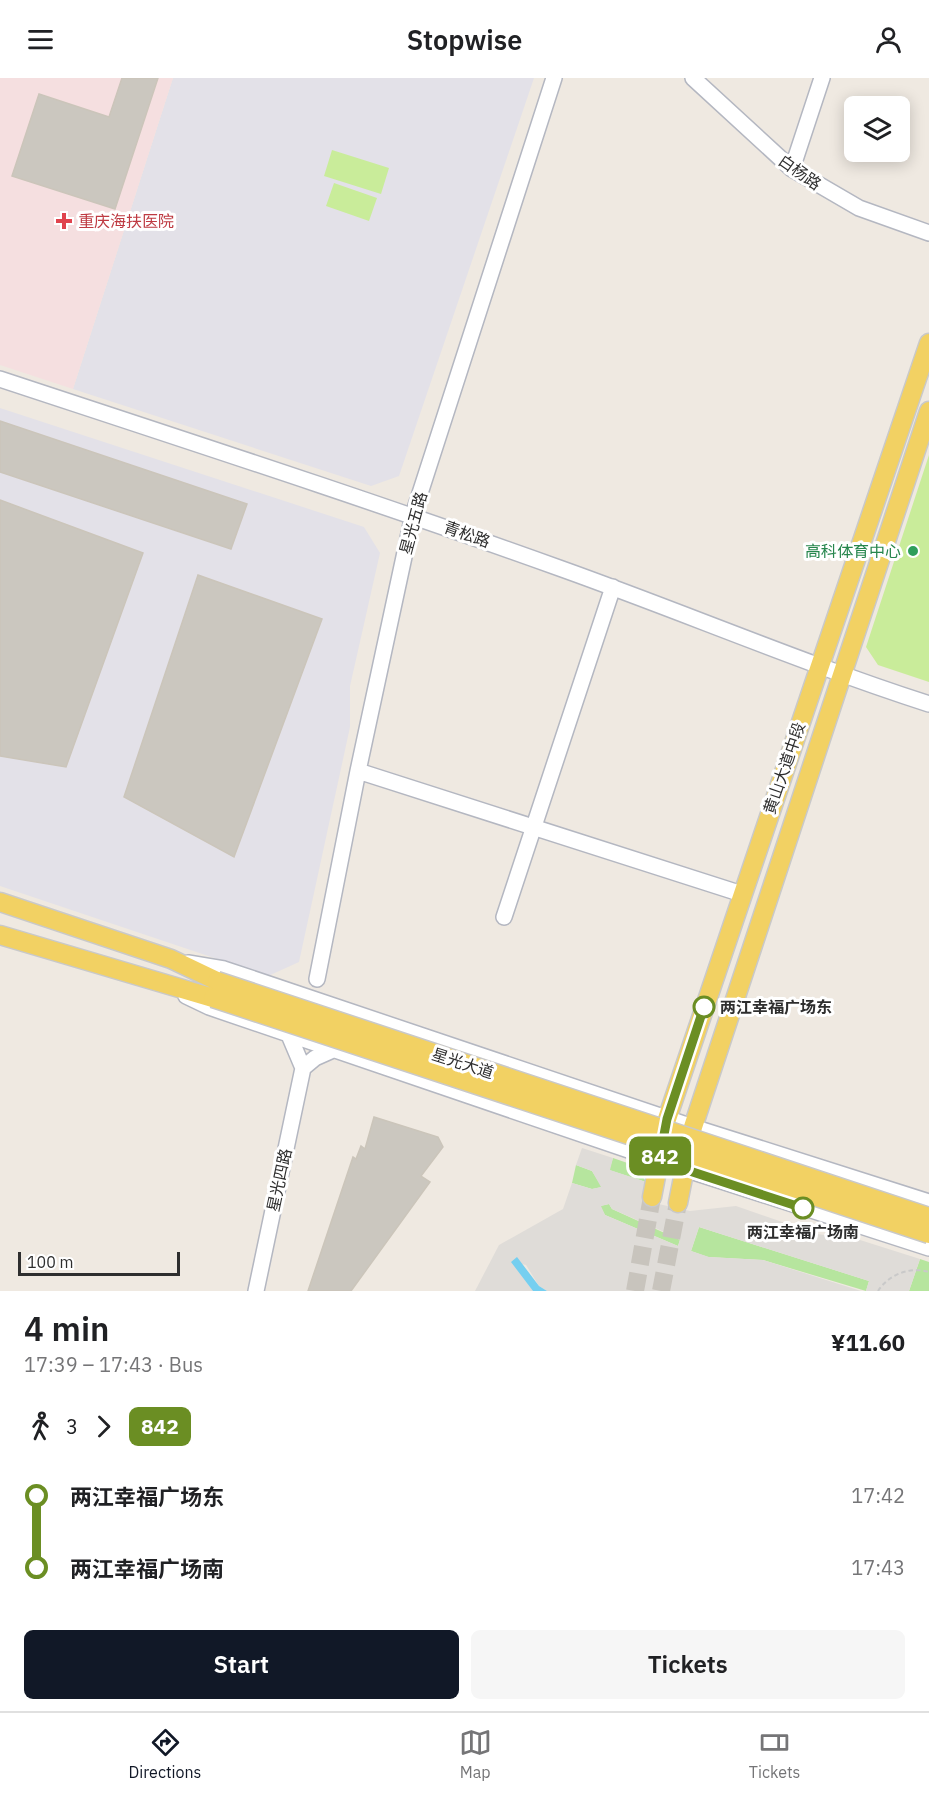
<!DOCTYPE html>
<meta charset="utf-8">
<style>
:root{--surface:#fff;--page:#f6f6f6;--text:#202124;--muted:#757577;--line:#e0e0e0;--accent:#111827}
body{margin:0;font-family:"IBM Plex Sans","Noto Sans SC",sans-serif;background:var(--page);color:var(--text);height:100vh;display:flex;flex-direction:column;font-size:22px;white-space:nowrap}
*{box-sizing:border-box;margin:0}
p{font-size:20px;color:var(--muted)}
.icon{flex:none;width:33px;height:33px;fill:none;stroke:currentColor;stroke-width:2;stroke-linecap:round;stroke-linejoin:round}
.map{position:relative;height:1213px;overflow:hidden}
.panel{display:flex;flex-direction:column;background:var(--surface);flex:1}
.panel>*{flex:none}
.badge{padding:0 12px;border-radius:9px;font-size:21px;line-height:39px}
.fabs{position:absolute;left:844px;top:18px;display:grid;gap:12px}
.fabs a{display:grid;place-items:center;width:66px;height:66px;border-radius:9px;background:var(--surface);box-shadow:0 3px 15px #0003;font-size:30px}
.scale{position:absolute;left:18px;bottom:15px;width:162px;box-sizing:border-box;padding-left:6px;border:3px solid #2e2e2e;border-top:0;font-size:16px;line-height:21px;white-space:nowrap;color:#2e2e2e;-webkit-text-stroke:4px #fff;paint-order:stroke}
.map>.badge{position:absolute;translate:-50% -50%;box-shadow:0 0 0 3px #fff}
.legs{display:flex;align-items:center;gap:9px;height:66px;padding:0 24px;font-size:20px}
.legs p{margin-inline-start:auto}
.head{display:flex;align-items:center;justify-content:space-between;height:102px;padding:0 24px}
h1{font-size:33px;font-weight:600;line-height:45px}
.button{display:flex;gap:12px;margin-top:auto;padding:12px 24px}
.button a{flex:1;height:69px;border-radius:9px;background:var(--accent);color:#fff;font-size:24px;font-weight:600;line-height:69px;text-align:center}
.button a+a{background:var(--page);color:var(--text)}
ul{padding:0 24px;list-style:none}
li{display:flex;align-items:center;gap:21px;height:72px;font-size:22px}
li i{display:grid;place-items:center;width:9px;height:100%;margin:0 8px;background:currentColor}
li i::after{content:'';width:15px;height:15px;margin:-8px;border:4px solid;border-radius:50%;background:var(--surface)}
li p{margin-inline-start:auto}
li:first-child i{background:linear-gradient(#0000 50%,currentColor 0)}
li:last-child i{background:linear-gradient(currentColor 50%,#0000 0)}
header{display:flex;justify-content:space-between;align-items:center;height:78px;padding:0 24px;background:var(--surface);font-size:27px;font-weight:600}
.tabs{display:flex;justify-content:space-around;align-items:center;height:84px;border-top:2px solid var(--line);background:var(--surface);font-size:16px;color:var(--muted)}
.tabs a{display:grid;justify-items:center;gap:3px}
.tabs .current{color:var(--accent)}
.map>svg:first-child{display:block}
.industrial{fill:#e3e1e8}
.medical{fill:#f5dfe0}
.green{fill:#b6e59e}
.pitch{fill:#c9ec9a}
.plaza{fill:#dfdcd8;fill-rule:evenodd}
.water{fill:#75cff0}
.building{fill:#cbc7bf;stroke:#cbc5ba;stroke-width:1.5}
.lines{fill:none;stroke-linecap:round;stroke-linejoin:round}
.major-tunnel{stroke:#c8c4bd;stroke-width:18;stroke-dasharray:18 9;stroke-linecap:butt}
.minor-casing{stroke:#b4b7c1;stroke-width:18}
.major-casing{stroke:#c9c9c9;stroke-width:21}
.path{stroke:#c9c9c9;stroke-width:2;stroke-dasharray:4.5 3;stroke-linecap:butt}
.minor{stroke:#fff;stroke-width:15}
.major{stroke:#f2d163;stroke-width:18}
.major-bridge-casing{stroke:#c9c9c9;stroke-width:21;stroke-linecap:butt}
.major-bridge{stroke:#f2d163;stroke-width:18}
.line-1-casing{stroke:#fff;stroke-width:14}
.line-1{stroke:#6b8e23;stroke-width:9}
.health-dot{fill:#e0444e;stroke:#fff;stroke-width:2}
.leisure-dot{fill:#2e9e5b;stroke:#fff;stroke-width:2}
.stop-1-dot{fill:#fff;stroke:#6b8e23;stroke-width:3}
.labels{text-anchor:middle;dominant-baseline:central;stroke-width:6;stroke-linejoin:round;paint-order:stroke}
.street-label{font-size:16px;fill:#2e2e2e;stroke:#fff}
.health-label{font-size:16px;fill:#be3a42;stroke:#fff;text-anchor:start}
.leisure-label{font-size:16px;fill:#27864d;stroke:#fff;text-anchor:end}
.stop-label{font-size:16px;font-weight:bold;fill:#2e2e2e;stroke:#fff;text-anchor:start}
</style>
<header><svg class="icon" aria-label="menu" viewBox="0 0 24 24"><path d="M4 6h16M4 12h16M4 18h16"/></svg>Stopwise<svg class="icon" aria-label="person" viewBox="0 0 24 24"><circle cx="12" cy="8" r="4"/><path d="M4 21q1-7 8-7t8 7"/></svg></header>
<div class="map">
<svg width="929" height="1213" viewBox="0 0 929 1213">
<rect width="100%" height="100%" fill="#efe9e1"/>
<path class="industrial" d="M173 0H534L399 398 371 408 73 311Z
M0 330 364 449 380 475 350 608V649L299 884 268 898 0 808Z"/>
<path class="medical" d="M0 0H173L73 311 0 287Z"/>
<path class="green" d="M613 1080 636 1088 646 1104 609 1092Z
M576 1087 592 1093 602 1109 592 1111 572 1105Z
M609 1126 612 1131 680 1162 678 1168 605 1137 600 1128Z
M699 1149 869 1203 866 1213 763 1182 708 1179 691 1173Z
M920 1181 929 1184V1213H909Z"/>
<path class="pitch" d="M332 72 389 90 381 116 324 98Z
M334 105 377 120 369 143 326 128Z
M929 377V604L878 587 866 569Z"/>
<path class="plaza" d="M582 1070 613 1080 610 1092 646 1104 645 1123 690 1133 736 1128 817 1156 860 1162 920 1181 909 1213H866L869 1203 699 1149 691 1173 709 1179 763 1182 861 1213H547L539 1208 526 1187 512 1184 533 1213H475L499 1167 563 1131 572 1105 592 1111 601 1109 592 1093 576 1087ZM609 1126 612 1131 680 1161 678 1168 605 1137 601 1128Z"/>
<path class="water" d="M517 1179 539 1208 547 1213H533L511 1184Z"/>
<path class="building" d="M122 0H158L115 131 12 98 39 16 109 39Z
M0 343 247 426 231 471 0 394Z
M0 422 143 475 66 689 0 678Z
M198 497 322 541 234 779 124 719Z
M374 1039 438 1059 443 1069 421 1098 430 1104 351 1213H308L353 1079 356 1081 361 1068 365 1071Z"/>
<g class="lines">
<path class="major-tunnel" d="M635 1213 652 1119
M661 1213 678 1125"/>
<defs>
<path id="minor" d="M693 0 792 91 859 130 929 155
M792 91 822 0
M0 301C188 363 376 424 562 491 685 535 805 586 929 626
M358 693 742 816
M504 839 613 509
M188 885 224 891 693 1049 929 1124
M317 901 358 693 413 437 554 0
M186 918 209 929 684 1091 929 1170
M289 957 303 990 315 980 333 972
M256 1213 303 990"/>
<path id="major" d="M0 824 171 881 217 903
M0 857 213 920
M652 1119 667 1041 929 265
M678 1125 693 1049 929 333"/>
</defs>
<use href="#minor" class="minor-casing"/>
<use href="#major" class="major-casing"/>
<path class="path" d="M878 1213C888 1197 910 1188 929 1194"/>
<use href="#minor" class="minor"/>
<use href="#major" class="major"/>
<defs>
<path id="major-bridge" d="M217 903 929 1139
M213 920 929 1156"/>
</defs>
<use href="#major-bridge" class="major-bridge-casing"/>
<use href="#major-bridge" class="major-bridge"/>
</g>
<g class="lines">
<defs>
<path id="line-1" d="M704 929 667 1041 659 1083 803 1130"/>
</defs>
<use href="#line-1" class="line-1-casing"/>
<use href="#line-1" class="line-1"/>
</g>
<path class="health-dot" d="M61 134h6v6h6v6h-6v6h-6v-6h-6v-6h6z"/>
<circle class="leisure-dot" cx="913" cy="473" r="6"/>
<g class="stop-1-dot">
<circle cx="704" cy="929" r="10"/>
<circle cx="803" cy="1130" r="10"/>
</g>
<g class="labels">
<g class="street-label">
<text transform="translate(800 94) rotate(35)">白杨路</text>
<text transform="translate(413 445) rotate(-75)">星光五路</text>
<text transform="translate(467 456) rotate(20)">青松路</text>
<text transform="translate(784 690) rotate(-71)">黄山大道中段</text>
<text transform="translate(463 985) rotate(18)">星光大道</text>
<text transform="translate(279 1102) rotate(-78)">星光四路</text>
</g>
<g class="health-label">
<text x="78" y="143">重庆海扶医院</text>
</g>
<g class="leisure-label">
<text x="901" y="473">高科体育中心</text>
</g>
<g class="stop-label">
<text x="720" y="929">两江幸福广场东</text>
<text x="803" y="1154" text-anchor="middle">两江幸福广场南</text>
</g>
</g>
</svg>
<div class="fabs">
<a><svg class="icon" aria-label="layers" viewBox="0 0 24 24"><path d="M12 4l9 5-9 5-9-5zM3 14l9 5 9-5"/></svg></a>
</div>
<div class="scale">100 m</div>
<b class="badge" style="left:660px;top:1078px;background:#6b8e23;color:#fff">842</b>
</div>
<section class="panel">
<div class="head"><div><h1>4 min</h1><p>17:39 – 17:43 · Bus</p></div><b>¥11.60</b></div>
<div class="legs"><svg class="icon" aria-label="walk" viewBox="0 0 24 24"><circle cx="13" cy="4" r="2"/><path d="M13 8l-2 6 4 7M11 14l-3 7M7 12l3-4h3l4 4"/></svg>3<svg class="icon" aria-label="forward" viewBox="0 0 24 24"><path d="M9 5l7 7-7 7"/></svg><b class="badge" style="background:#6b8e23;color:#fff">842</b></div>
<ul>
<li><i style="color:#6b8e23"></i><b>两江幸福广场东</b><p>17:42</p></li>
<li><i style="color:#6b8e23"></i><b>两江幸福广场南</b><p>17:43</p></li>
</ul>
<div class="button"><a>Start</a><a>Tickets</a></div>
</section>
<nav class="tabs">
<a class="current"><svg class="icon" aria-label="directions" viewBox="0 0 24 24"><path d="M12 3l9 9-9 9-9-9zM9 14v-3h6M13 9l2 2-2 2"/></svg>Directions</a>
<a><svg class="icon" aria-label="map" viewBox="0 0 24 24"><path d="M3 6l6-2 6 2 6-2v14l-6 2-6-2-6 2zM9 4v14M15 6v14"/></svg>Map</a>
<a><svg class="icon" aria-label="tickets" viewBox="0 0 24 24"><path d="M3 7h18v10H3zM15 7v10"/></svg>Tickets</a>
</nav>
